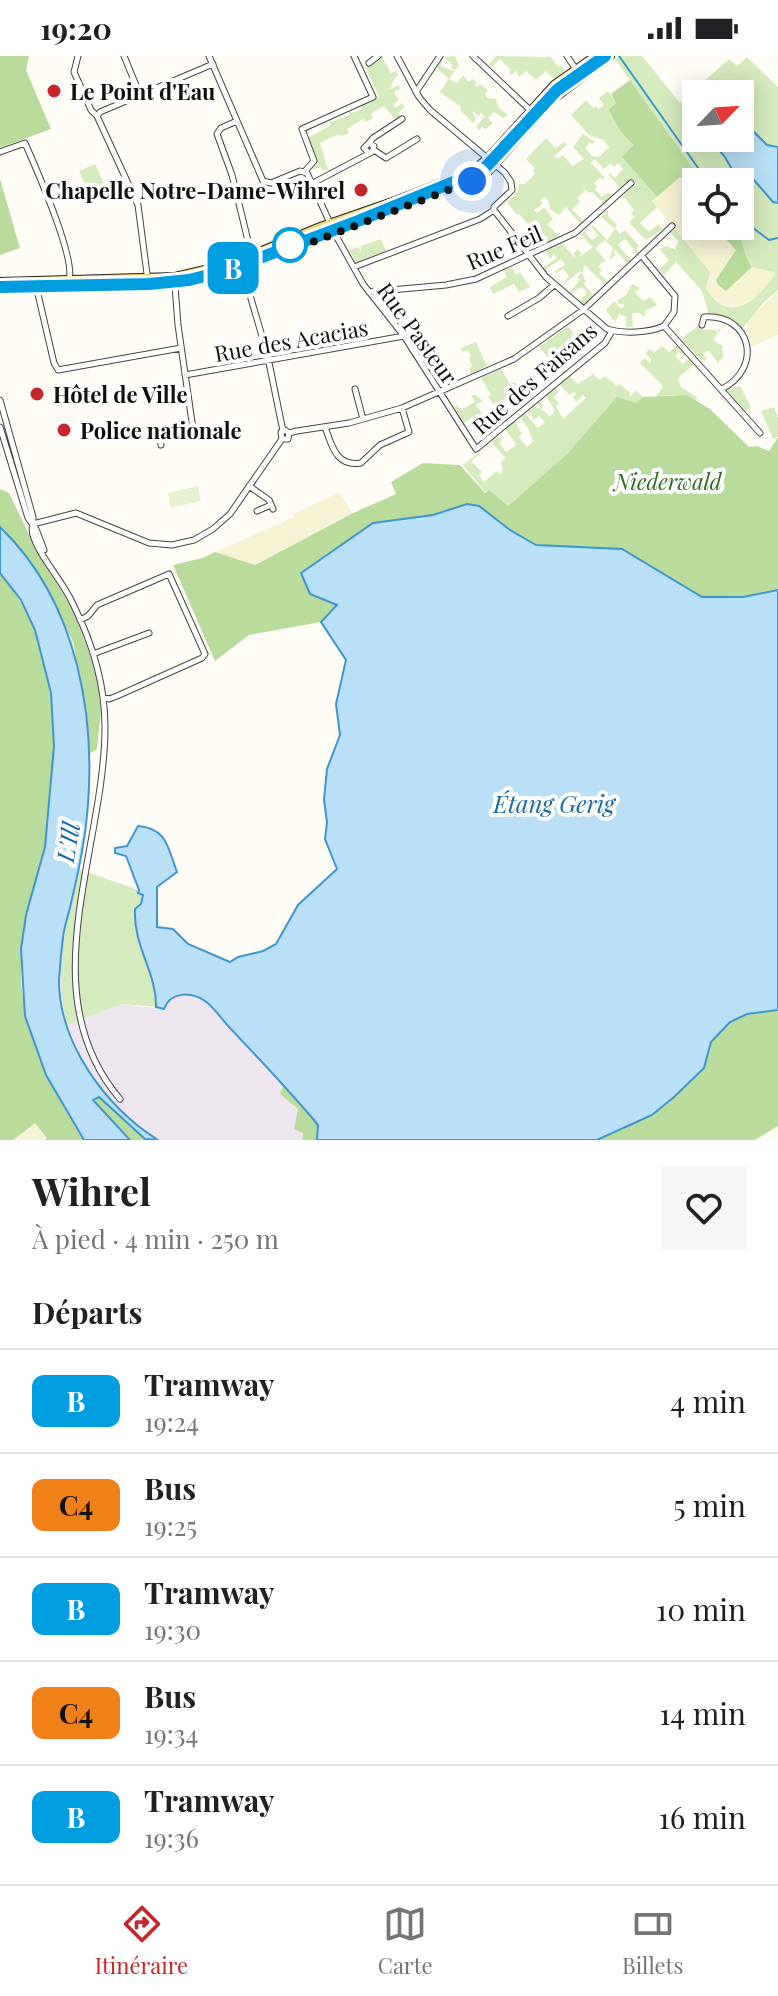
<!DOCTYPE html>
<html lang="fr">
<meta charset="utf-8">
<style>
:root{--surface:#fff;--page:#f6f6f6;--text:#202124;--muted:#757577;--line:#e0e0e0;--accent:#c4262e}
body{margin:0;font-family:"Playfair Display",serif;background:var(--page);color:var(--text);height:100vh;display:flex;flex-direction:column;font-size:30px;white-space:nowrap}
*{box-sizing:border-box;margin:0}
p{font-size:26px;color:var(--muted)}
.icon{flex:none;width:44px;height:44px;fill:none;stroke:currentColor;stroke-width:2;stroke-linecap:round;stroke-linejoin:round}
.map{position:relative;height:1084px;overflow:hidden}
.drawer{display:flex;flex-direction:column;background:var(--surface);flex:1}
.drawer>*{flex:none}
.badge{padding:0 16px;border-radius:12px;font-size:28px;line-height:52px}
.needle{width:52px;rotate:65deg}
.tools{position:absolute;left:682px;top:24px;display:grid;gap:16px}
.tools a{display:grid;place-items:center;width:72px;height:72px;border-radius:0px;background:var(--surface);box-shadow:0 4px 20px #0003;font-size:40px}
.you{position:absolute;width:40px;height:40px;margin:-20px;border:6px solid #fff;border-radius:50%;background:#1a73e8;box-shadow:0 0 0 12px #1a73e833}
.map>.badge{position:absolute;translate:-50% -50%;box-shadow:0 0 0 4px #fff}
h2{padding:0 32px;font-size:30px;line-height:72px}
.round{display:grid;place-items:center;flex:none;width:84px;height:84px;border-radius:0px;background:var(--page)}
.summary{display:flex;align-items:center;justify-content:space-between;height:136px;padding:0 32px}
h1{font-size:38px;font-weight:700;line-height:60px}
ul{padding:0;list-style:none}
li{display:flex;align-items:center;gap:24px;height:104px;padding:0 32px;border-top:2px solid var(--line)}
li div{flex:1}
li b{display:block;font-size:30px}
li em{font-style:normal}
li .badge{min-width:88px;font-weight:700;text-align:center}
.status{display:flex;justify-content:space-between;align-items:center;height:56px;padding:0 40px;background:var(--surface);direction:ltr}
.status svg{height:22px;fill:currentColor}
.tab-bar{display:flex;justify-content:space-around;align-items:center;height:112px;border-top:2px solid var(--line);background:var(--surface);font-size:22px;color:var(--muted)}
.tab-bar a{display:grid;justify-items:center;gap:4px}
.tab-bar .selected{color:var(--accent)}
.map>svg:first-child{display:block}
.industrial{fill:#eee6ef}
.farmland{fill:#f6f3d4}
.green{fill:#d5ebbd;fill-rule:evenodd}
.forest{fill:#b9dc9c}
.pitch{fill:#e6f2cf}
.water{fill:#b9e0f7;stroke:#3f96cf;stroke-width:2}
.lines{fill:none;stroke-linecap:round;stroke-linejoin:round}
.stream{stroke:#3f96cf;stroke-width:2}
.minor-casing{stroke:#444;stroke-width:7}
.major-casing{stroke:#222;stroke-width:8}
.minor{stroke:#fff;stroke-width:5}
.major{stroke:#f9d66b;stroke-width:6}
.tram{stroke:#c4262e;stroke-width:2}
.line-casing{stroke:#fff;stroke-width:18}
.line{stroke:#009ee0;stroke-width:12}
.walk{stroke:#111;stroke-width:8;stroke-dasharray:0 14.4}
.poi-dot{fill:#c4262e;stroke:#fff;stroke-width:3}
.stop-dot{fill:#fff;stroke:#009ee0;stroke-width:4}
.labels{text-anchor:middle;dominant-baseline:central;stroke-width:8;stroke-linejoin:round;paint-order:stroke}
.poi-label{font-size:22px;font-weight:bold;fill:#111;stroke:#fff;text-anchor:start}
.street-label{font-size:22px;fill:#111;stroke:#fff}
.park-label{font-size:22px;font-style:italic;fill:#2f6b1f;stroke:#fff}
.water-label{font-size:24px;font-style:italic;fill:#1768a6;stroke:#fff}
</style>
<div class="status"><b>19:20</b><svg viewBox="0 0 49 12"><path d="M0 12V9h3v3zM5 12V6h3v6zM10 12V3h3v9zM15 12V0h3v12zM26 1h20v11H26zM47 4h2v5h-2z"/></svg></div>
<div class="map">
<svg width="778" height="1084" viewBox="0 0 778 1084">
<rect width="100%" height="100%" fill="#fffdf5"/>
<path class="industrial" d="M175 939H186L205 945 284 1028 280 1038 298 1053 303 1077 302 1084H158L111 1045 81 1002 67 969 123 948 163 953 167 944Z"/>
<path class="farmland" d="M680 121 696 135V170H714L736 194 726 235 752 211 776 217 763 237 739 250H729L719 247 706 233 710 216 652 145Z
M778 234V279L751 291 746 266Z
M339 436 353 457 254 509 215 496 294 461 293 458Z
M35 1066 47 1082 45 1084H13Z"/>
<path class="green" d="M455 0 459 9 449 23 457 27 463 19 469 26 472 23 477 26 475 29 477 31 480 28 488 34 485 38 488 42 496 43 498 51 508 59 504 62 494 56 488 62 493 67 486 73 482 71 479 74 476 71 485 60 481 57 479 60 472 55 476 63 473 67 460 54 461 51 440 36 449 23 437 12 442 3 441 10 453 15 454 13 451 12 452 9 444 1Z
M496 0 551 1 558 11 561 9 565 15 554 23 546 15 536 24 526 15 519 21 516 15 512 19 509 17 511 14 500 3 492 11 489 8Z
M620 0H642L680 47 729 3 737 10 747 1 778 31V234L764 246 741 274 730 263 709 258 702 235 676 206 664 219 659 214 669 204 659 193 666 190 677 194 675 192 679 185 670 177 675 173 710 216 706 233C710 237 714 244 719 247 742 262 765 233 776 217L752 211C741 197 745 183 735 170H740V126H703L615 3ZM696 38H740V82H696Z
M382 1 391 17 396 15 398 19 394 23 390 33 399 29 400 33 394 36 399 44 393 48 395 52 402 47 405 51 398 57 401 61 396 64 384 50 371 58 373 62 366 66 363 63 347 73 349 77 341 80 339 78 320 87C324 98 324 104 329 115L322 114 320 110 313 114 312 111 318 108 304 78 308 82 331 69 328 62 332 66 349 59V54L351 57 362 53 361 49 379 41 366 12Z
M608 35 616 47 621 76 633 89 623 102 657 141 652 145 657 151 640 167 649 176 658 168 663 173 646 184 631 169 629 166 635 161 631 158 634 154 623 140 636 127 632 123 621 133 608 118 610 117 615 122 623 113 618 107 614 111 611 107 604 113 595 103 591 107 605 122 603 124 600 122 594 127 597 131 595 133 602 141 607 137 614 138 604 148 592 136 590 137 582 132 585 135 577 142 580 146 572 153 584 166 581 169 566 151 559 159 550 153 549 146 545 141 540 144 543 148 534 154 537 157 544 151 553 163 547 168 560 181 538 191 532 180 535 176 519 158 517 159 507 146 517 136 519 128H525L535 118 533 115 535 113 526 103 546 82 555 92 565 86 567 89 553 101 559 102 563 99 572 110 584 103 573 91 583 78 595 86 592 88 590 86 585 92 592 100 599 101 609 91 603 84 589 79 571 59 586 44 593 52 596 50 599 53 604 49 599 42Z
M95 108 107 134 91 141 79 115Z
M608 154V160L617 169 615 172 620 178 625 174 639 190 637 192 638 198 625 183 618 189 631 204 627 207 615 194 613 196 616 199 609 204 613 192 605 184 595 192 606 205 601 207 599 211 602 214 599 217 608 226 605 229 585 209 582 217 586 226 584 228 594 240 583 249 579 246 587 237 582 231 569 237 580 224 577 221 581 217 580 215 562 230 569 220 563 213 557 217 555 215 565 209 561 203 546 213 547 218 542 212 557 202 554 198 550 203 546 194 563 188 575 202 574 197 578 193 581 197 579 201 593 191 580 178 584 175 592 184 598 180 591 170 593 169 607 184 615 173 601 161Z
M381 183 386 195 356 206 349 194 358 191 361 195V190Z
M508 212 513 213 516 219 520 216 530 231 519 236 514 228 493 238 490 231 507 221 503 214Z
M632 228 640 232 635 236 632 234 644 245 650 241 657 249 645 255V261L639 257H632L633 271H626V261L619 258 616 265 613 264 606 254 614 245 621 253 624 250 623 247 620 249 617 245 626 239Z
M699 269 701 273 716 274 717 277 718 273H721L713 284 722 290 723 301 718 307 709 295 703 297 707 304 702 305 681 283Z
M568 270 573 276 570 280 579 274 585 281 596 273 601 279 596 283 591 280 558 307 565 316 562 318 539 291Z
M476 286 487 310 471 318 469 313 472 310 469 302 471 300 468 294 462 296 461 292Z
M677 289 686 299 684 301 679 296 675 300 683 308 689 302 698 311 693 309 678 322 681 331 698 342 696 344 687 339 657 340 663 330 640 307 644 302 650 307 651 303 645 297 650 293 654 297 662 290 669 296Z
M501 313 510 328 515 326 517 329 533 321 536 327 524 336 521 333 495 350 488 341 491 339 481 322Z
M593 318 600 324 605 320 617 330 620 328 630 337V341L636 334 643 341 637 348 617 342 567 398 508 450 489 435 485 436 463 409 478 397 480 398 471 405 482 416 479 419 484 426 497 415 500 418 503 416 501 406 505 402 491 385 498 380 502 384 499 387 506 396 516 389 506 373 515 365 522 378 519 381 527 391 533 385 529 374 520 361 525 357 538 372 545 366 539 360 534 364 528 355 534 350 539 353 540 351 537 347 539 345 543 350 541 353 550 360 553 358 554 353 546 340 555 332 559 336 554 341 559 348 556 350 563 363 586 342 583 339 576 346 573 341 576 338 574 336 569 339 560 329 570 320 578 328Z
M740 330 751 351 746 356 727 334Z
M471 339H476L483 345 476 349 490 368 486 371 475 359 464 367 454 351 457 349 461 354 475 346Z
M774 351 778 361V381L773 383 761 355Z
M78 813 139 834 143 840 141 848 135 853C133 890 157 916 156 951L123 948 67 969C52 911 67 870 78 813Z"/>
<path class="forest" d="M0 0H29L26 14 51 73 0 92Z
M630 24 703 126H696V135L680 121 657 141 622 101 633 89 621 76 609 54 616 47 611 38Z
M0 123 20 192 0 199Z
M714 170H735C745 183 741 197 752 211L726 235 718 229 716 224 736 194Z
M687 339 710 353 749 391 757 390 769 395 778 381V534L743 541H702L622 493 536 489 510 474 479 450 467 448 433 459 373 467 338 549 321 566 249 579 215 605 173 509 202 502 215 496 255 509 353 457 396 438 391 426 423 407 460 409 485 437 489 434 508 450 567 398 617 341 636 347 643 341Z
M0 433 9 437 37 495 71 549 87 590 98 626 101 655 97 693 89 698 81 630 73 586 44 527 0 471Z
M0 517C14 535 27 553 35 574 59 640 59 728 44 797 34 842 17 887 22 934 27 988 55 1039 84 1084H45L47 1082 35 1067 13 1084H0Z
M778 954V1070L755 1084H597L652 1059 674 1041 703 1012 711 986 730 966 747 958Z
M284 1028 318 1069 317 1084H302L303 1077 294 1073 298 1053 280 1038Z
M100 1041 146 1084H130L92 1043Z"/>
<path class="pitch" d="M198 430 201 445 171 452 168 437Z"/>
<path class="water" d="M740 62 767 89 778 91V147L773 146 754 124 737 122 725 101 709 82H740Z
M467 448 479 450 510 474 536 489 622 493 702 541H743L778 534V954L747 958 730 966 711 986 704 1012 674 1041 652 1059 597 1084H317L318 1069C290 1035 260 1004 230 972 222 964 214 951 205 945 190 935 170 936 164 953L156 951C157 917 133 891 135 853L141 848 143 839 138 837 139 834 126 800 115 797V792L127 790 138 770C167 772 168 792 177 816L157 831V871L173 873 188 888 230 906 238 901 263 895 276 888 298 849 337 813 325 783 327 766 324 744 327 713 340 679 336 648 346 604 321 566 337 549 310 538 301 517 373 467 433 459Z
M0 471C79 547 98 665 86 769 83 795 77 822 71 847 69 858 64 870 63 882 61 896 60 911 59 924 59 988 106 1051 158 1084L145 1083 99 1041 93 1044 130 1084H84L46 1019 25 960 21 893 26 859 45 791 54 690 51 637 35 574 21 544 0 517Z"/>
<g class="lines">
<path class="stream" d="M619 0 708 126
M740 162 769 184 778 182"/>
<defs>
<path id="minor" d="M78 0 74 16 91 54 97 60 138 149 149 233
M124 0 140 39
M209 0 263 125 271 127 300 115 307 117 335 178 363 228 404 280 476 393 605 287 612 275
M473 0 530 54
M567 0 581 21
M369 7 378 0
M416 36 440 0
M97 60 100 56 213 8
M237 65 221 72 217 78 232 119 251 197
M369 87 373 82 402 63
M374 94 386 102 417 83
M0 96 25 87C36 112 76 202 69 224
M305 115 314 105 302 73 373 41 354 0
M313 127 372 96 374 90 369 87 364 92 369 97
M494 154 546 221 607 273C623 278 649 277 664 270L760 377
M641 199 675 240 674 256 664 270
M354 211 480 163 494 154V151L512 134 511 126 505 117 430 54 419 41 397 0
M242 212 267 297 283 375
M37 234 54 307 58 314 181 292
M369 236 446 229 476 223 575 177 631 127
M508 260 539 242 554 229
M702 269 704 261C752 258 763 312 722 333
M185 319 404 280
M355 333 363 363
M0 344 33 461C33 467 31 473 33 479 40 502 63 525 73 548 92 586 105 628 105 671 105 793 29 937 120 1043
M0 371 28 462 36 473 44 494
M325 371C332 390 336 411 361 407L380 389 409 376 402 352
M282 383H288L289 377 297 375 349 367 402 352 514 303 583 254 672 170
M161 389 160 381 190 376 193 373 178 269 175 230
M249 430 269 444 273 453
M257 455 271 449
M33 468 76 457 149 487 172 489 194 484 213 473 230 458 282 383 281 376 285 374 289 377
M80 564 88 560 97 549 169 518 205 598 202 602 117 640 109 643 103 641
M93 598 149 577"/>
<path id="major" d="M0 225 175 220 230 207 320 170 395 144 472 114 488 101 554 28 594 0
M0 234 142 233 175 230 228 217 335 178 487 118 552 45 611 0"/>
</defs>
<use href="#minor" class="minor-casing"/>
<use href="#major" class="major-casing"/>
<use href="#minor" class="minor"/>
<use href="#major" class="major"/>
<path class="tram" d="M0 231 159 227 203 221 225 215 480 117 493 106 557 34 605 0"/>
</g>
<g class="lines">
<defs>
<path id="line" d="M0 231 149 228 189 224 225 215 358 165 483 114 557 34 605 0"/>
</defs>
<use href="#line" class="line-casing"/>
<use href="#line" class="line"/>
<path class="walk" d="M290 189 292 194 472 125"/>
</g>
<g class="poi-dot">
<circle cx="54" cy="35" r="8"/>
<circle cx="361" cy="134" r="8"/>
<circle cx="37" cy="338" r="8"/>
<circle cx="64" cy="374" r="8"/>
</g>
<circle class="stop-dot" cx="290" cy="189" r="16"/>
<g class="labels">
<g class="poi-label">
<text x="70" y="35">Le Point d'Eau</text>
<text x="345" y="134" text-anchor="end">Chapelle Notre-Dame-Wihrel</text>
<text x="53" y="338">Hôtel de Ville</text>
<text x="80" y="374">Police nationale</text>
</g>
<g class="street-label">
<text transform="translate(504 191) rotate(-23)">Rue Feil</text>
<text transform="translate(418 277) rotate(54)">Rue Pasteur</text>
<text transform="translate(291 284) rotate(-10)">Rue des Acacias</text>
<text transform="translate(534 322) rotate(-41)">Rue des Faisans</text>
</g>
<g class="park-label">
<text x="668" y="425">Niederwald</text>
</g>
<g class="water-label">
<text x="554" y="747">Étang Gerig</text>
<text transform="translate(67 786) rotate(-80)">L'Ill</text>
</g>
</g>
</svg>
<div class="tools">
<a><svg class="needle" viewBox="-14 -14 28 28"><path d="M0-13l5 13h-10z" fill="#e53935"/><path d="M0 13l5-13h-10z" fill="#757577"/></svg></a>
<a><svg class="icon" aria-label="locate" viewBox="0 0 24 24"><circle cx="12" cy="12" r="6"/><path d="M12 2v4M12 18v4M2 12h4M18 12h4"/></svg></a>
</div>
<div class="you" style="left:472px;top:125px"></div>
<b class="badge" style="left:233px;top:212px;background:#009ee0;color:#fff">B</b>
</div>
<section class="drawer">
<div class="summary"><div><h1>Wihrel</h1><p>À pied · 4 min · 250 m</p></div><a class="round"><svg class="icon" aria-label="heart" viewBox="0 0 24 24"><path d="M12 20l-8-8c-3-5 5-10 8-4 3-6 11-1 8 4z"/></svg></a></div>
<h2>Départs</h2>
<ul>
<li><span class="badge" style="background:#009ee0;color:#fff">B</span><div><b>Tramway</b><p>19:24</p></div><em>4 min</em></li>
<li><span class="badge" style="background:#f08118;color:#111">C4</span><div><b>Bus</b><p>19:25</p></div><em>5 min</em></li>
<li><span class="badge" style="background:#009ee0;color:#fff">B</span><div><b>Tramway</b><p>19:30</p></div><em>10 min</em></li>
<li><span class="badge" style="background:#f08118;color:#111">C4</span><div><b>Bus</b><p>19:34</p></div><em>14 min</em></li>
<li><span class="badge" style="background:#009ee0;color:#fff">B</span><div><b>Tramway</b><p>19:36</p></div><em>16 min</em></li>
</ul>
</section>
<nav class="tab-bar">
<a class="selected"><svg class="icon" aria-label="directions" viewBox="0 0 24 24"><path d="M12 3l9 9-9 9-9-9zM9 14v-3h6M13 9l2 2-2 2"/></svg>Itinéraire</a>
<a><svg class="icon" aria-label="map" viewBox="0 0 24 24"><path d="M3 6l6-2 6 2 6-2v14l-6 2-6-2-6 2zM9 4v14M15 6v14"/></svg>Carte</a>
<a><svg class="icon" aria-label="tickets" viewBox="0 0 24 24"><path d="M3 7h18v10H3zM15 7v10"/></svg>Billets</a>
</nav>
